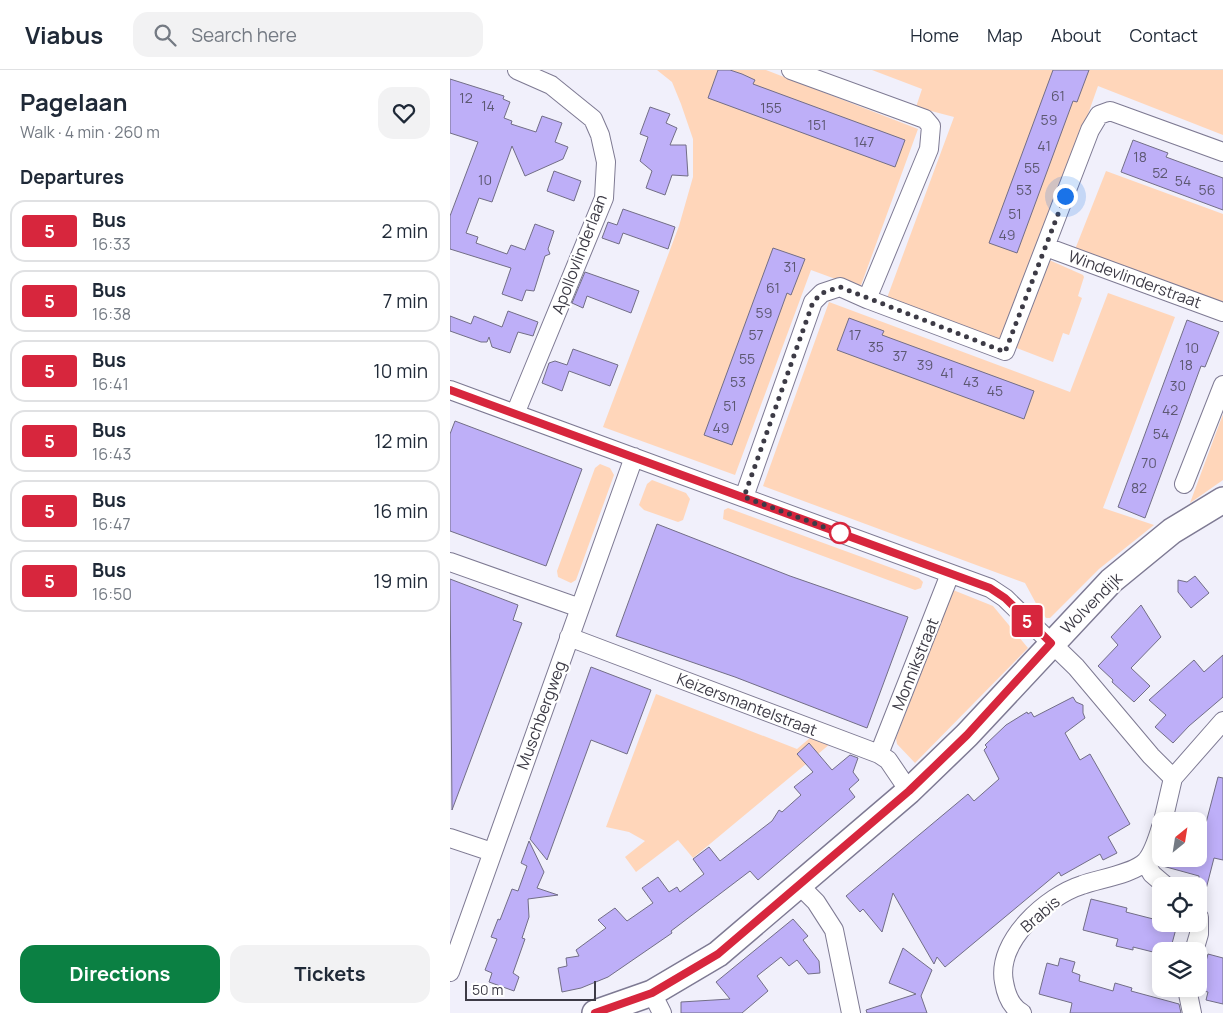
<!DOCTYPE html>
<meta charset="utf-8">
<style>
:root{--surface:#fff;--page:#f2f2f3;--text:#1f2937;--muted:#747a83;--line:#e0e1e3;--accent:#0b8043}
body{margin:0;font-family:Manrope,sans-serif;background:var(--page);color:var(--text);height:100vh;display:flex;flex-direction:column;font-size:19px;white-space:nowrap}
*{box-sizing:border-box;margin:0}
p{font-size:16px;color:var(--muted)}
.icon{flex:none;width:28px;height:28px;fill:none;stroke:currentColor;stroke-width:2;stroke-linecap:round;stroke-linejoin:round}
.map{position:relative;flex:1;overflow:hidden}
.details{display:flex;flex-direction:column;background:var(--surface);width:450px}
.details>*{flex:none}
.badge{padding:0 10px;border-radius:4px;font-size:18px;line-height:32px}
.needle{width:32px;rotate:30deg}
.tools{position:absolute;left:702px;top:742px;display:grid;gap:10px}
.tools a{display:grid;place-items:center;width:55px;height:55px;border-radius:10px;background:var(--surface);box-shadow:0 2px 12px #0003;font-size:25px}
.scale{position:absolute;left:15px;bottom:12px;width:131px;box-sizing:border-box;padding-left:5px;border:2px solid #3d3b46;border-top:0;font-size:14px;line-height:18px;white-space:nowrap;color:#3d3b46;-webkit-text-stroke:4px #fff;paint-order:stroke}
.you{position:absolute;width:25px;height:25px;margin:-12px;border:4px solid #fff;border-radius:50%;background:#1a73e8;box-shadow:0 0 0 8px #1a73e833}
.map>.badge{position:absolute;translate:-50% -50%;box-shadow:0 0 0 2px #fff}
h2{padding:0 20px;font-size:19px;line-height:45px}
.round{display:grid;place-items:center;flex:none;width:52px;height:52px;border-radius:15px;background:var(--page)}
.headline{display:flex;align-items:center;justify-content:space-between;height:85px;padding:0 20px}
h1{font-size:24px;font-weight:700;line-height:38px}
.cta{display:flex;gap:10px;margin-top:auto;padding:10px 20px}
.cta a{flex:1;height:58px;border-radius:15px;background:var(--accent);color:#fff;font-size:20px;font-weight:700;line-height:58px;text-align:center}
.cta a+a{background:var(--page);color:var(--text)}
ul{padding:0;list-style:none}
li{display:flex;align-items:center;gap:15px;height:62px;margin:0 10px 8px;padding:0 10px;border:2px solid var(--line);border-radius:15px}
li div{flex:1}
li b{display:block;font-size:19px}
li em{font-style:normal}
li .badge{min-width:55px;font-weight:700;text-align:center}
header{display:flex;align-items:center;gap:30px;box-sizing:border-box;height:70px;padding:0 25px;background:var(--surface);border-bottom:1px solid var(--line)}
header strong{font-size:24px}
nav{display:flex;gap:28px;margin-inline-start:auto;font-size:18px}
.search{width:350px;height:45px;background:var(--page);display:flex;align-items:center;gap:12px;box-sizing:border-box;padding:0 18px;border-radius:15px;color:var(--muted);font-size:19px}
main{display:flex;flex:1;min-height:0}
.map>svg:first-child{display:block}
.green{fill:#ffd6ba}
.building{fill:#beaff8;stroke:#726e86}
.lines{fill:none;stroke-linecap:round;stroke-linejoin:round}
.street-casing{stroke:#7e7a93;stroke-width:20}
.secondary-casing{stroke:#7e7a93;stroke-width:28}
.street{stroke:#fff;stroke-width:18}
.secondary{stroke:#fff;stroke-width:25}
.line-casing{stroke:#fff;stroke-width:11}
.line{stroke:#d7263d;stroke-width:8}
.walk{stroke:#3d3b46;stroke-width:5;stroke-dasharray:0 9}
.stop-dot{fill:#fff;stroke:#d7263d;stroke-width:2.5}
.labels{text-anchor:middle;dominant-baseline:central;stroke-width:4.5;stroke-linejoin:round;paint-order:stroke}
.number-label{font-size:14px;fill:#5d5872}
.street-label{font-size:16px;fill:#3d3b46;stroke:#fff}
</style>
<header>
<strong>Viabus</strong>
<div class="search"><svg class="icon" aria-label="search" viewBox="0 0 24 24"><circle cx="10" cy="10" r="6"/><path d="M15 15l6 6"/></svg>Search here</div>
<nav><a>Home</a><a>Map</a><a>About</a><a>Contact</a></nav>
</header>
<main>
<section class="details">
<div class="headline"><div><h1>Pagelaan</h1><p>Walk · 4 min · 260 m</p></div><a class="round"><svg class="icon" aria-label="heart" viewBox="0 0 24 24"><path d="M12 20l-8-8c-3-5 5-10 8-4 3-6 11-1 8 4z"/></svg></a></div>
<h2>Departures</h2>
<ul>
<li><span class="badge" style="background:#d7263d;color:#fff">5</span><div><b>Bus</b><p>16:33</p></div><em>2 min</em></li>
<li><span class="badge" style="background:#d7263d;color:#fff">5</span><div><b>Bus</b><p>16:38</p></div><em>7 min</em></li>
<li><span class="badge" style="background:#d7263d;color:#fff">5</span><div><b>Bus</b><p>16:41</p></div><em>10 min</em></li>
<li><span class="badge" style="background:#d7263d;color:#fff">5</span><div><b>Bus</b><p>16:43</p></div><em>12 min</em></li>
<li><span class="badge" style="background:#d7263d;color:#fff">5</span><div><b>Bus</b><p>16:47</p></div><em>16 min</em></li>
<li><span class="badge" style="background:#d7263d;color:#fff">5</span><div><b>Bus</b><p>16:50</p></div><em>19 min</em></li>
</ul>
<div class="cta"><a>Directions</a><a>Tickets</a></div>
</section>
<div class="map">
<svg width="773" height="943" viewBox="0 0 773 943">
<rect width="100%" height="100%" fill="#f1f0fb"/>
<path class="green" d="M207 0H316L468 59 410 218 361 200 285 405 153 357 229 156 243 107V69L231 34 222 12Z
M422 0H773V65L648 16 588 185 633 205 634 207 628 226 632 228 619 265 613 263 603 292 437 228 504 47 466 37 472 19Z
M656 101 773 144V234L624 182Z
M658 223 725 247 653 438 704 455 649 499 600 548H596L589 539 575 513 313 416 379 232 620 322Z
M773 344V410L740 433Z
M150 394 160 398 164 405 126 510 121 513 108 507 107 501 145 398Z
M202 410 236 423 240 429 233 450 228 452 194 440 189 435 197 414Z
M278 438 469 508 473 512 471 518 465 520 273 449 274 440Z
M503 520 543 536 578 578 465 693 447 674 446 668Z
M206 624 347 679 367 662 386 669 243 788 228 770 186 802 175 787 195 771 179 762 156 757Z"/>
<path class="building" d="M268 0H280L292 4 305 10 303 14 455 70 445 97 258 28Z
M603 0H639L627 32 623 31 567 183 539 173Z
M0 9 54 26 53 29 60 32 54 48 62 51 61 54 86 62 92 46 112 53 105 72 118 77 113 89 75 106 62 76 42 132 29 128 16 163 28 167 26 173 57 184 61 175 75 180 85 154 104 161 98 179 100 184 95 186 84 221 76 220 72 231 52 224 61 198 0 179V146L28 72 0 63Z
M200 37 220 44 216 53 227 58 220 75H236L238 106 222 105 215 125 196 118 202 101 190 91 198 67 190 64Z
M683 70 718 83 716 87 773 108V140L671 102Z
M104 101 131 111 124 131 97 121Z
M173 139 225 157 218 179 173 163 169 174 152 168 158 152 167 155Z
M323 178 355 189 341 225 337 223 282 375 254 365Z
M135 202 189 221 181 243 137 226 133 238 122 233Z
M58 241 88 252 83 266 68 262 60 283 42 277 39 267 37 272H31L0 261V246L21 254 24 246 52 257Z
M399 248 434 261 432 265 584 321 574 349 387 280Z
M737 250 769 262 755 297 751 296 695 448 668 437Z
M123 279 168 295 160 316 119 301 112 321 92 313 99 293 105 291 117 295Z
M5 351 132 399 96 496 0 461V364Z
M207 454 340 506 458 547 417 658 285 607 166 566Z
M745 506 759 523 741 538 728 522V510L737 512Z
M0 509 68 535 63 550 72 553 2 740Z
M691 535 711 567 681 598 700 616 684 632 662 612 663 610 648 596 668 575 661 567Z
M773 585V627L739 656 723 673 705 657 716 645 699 630 744 590 754 602Z
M141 597 201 620 177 684 141 670 97 790 80 769Z
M623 627 626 632 633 635V643L635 648 615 663 630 690 640 684 680 754 658 767 667 783 653 790 650 784 611 806 609 802 495 897 487 887 484 894 443 823 432 862 413 839 410 842 396 826 518 724 524 731 549 709 534 680 537 677 535 675 556 655 577 642 578 644 581 642 584 647Z
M359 673 382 700 400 685 408 688 403 702 409 710 399 719 405 727 308 810 300 801 225 858 221 861 222 863 158 907 131 918 112 922 108 898 117 896 116 888 129 886 126 880 156 858 148 850 165 838 177 851 203 833 192 818 208 807 219 822 227 817 230 822 254 804 243 789 259 777 270 791 322 751 329 740 332 742 351 725 344 717 363 702 347 684Z
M768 707 773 708V790L764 788 754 827H749V806L709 795 708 793 710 789H749V772H751Z
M79 771 94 802 87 818 108 825 78 829 79 847 72 868 75 869 63 903 69 907 64 921 39 912 42 903 35 900 47 869 41 867 48 849 50 850 62 819 68 821 77 796 71 793Z
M641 829 677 838 676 842 711 851V854L727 855 720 881H711V884L683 877V880L666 876 668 869 633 860Z
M343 849 358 866 353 870 369 891 370 903 358 904 347 890 339 896 331 887 307 906 318 921 292 943H231V932L280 929 266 912Z
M453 878 482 900 471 926 477 943H417L416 940 466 924 439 913Z
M758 884 773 888V934L756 930 758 922 748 920Z
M610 888 625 892 622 902 630 905 629 911 663 921 665 913 682 918 681 921 729 934 731 943H620L622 933 589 924 597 893 608 896Z"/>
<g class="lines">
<defs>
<path id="street" d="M596 177 773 242
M417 229 555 281 640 60 649 45 660 41 773 82
M0 320 540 518 555 528 626 597 701 686 723 708 713 751
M65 344 154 128 156 92 150 65 143 49 101 15 67 0
M734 414 773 315
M294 427 363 232 372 223 390 217 417 229 479 79 481 56 475 49 341 0
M0 492 130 538
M119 567 429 684 438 690 459 721
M429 684 500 504
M723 708 773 651
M0 768 42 782
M695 792 702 804 716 816
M350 816 366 832 384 860 401 943
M744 881 749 864V847
M0 902 184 387
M737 919 742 943
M202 923 212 943
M572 943C561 937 556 924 554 912 546 871 597 826 632 815 648 809 684 804 696 791 703 783 708 767 711 757"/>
<path id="secondary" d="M145 943 202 923 268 884 459 721 517 665 661 511 722 461 773 430"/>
</defs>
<use href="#street" class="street-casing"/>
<use href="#secondary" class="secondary-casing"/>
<use href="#street" class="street"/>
<use href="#secondary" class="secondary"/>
</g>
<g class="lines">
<defs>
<path id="line" d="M0 320 540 518 555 528 601 573 517 665 459 721 268 884 202 923 145 943"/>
</defs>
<use href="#line" class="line-casing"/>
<use href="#line" class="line"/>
<path class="walk" d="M390 463 294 427 363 232 372 223 390 217 555 282 615 126"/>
</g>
<circle class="stop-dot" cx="390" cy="463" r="10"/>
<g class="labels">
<g class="number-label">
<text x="608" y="25">61</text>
<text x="16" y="27">12</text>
<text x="38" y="35">14</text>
<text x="321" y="37">155</text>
<text x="599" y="49">59</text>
<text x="367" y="54">151</text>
<text x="414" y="71">147</text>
<text x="594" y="75">41</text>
<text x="690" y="86">18</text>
<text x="582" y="97">55</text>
<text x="710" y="102">52</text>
<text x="35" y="109">10</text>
<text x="733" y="110">54</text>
<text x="574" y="119">53</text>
<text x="757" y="119">56</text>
<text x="565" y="143">51</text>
<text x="557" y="164">49</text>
<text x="340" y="196">31</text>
<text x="323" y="217">61</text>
<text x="314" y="242">59</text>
<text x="306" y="264">57</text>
<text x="405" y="264">17</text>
<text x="426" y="276">35</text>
<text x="742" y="277">10</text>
<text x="450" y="285">37</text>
<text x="297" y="288">55</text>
<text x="475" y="294">39</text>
<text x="736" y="294">18</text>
<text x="497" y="302">41</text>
<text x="288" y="311">53</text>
<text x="521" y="311">43</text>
<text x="728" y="315">30</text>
<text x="545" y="320">45</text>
<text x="280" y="335">51</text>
<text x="720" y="339">42</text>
<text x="271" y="357">49</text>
<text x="711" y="363">54</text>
<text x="699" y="392">70</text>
<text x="689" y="417">82</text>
</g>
<g class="street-label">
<text transform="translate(129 184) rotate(-69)">Apollovlinderlaan</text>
<text transform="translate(685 209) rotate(20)">Windevlinderstraat</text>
<text transform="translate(641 533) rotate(-45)">Wolvendijk</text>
<text transform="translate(465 594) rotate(-68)">Monnikstraat</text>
<text transform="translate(297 634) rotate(21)">Keizersmantelstraat</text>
<text transform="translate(91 645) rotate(-70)">Muschbergweg</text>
<text transform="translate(590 844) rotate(-41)">Brabis</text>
</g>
</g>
</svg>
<div class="tools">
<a><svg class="needle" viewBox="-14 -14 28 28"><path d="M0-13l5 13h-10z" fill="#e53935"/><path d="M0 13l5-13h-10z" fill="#747a83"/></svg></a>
<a><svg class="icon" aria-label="locate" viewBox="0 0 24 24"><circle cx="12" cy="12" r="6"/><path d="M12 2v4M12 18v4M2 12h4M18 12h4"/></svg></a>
<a><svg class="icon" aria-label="layers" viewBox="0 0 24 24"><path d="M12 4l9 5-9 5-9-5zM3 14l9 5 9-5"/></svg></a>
</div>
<div class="scale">50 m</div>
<div class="you" style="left:615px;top:126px"></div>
<b class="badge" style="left:577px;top:551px;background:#d7263d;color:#fff">5</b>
</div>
</main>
